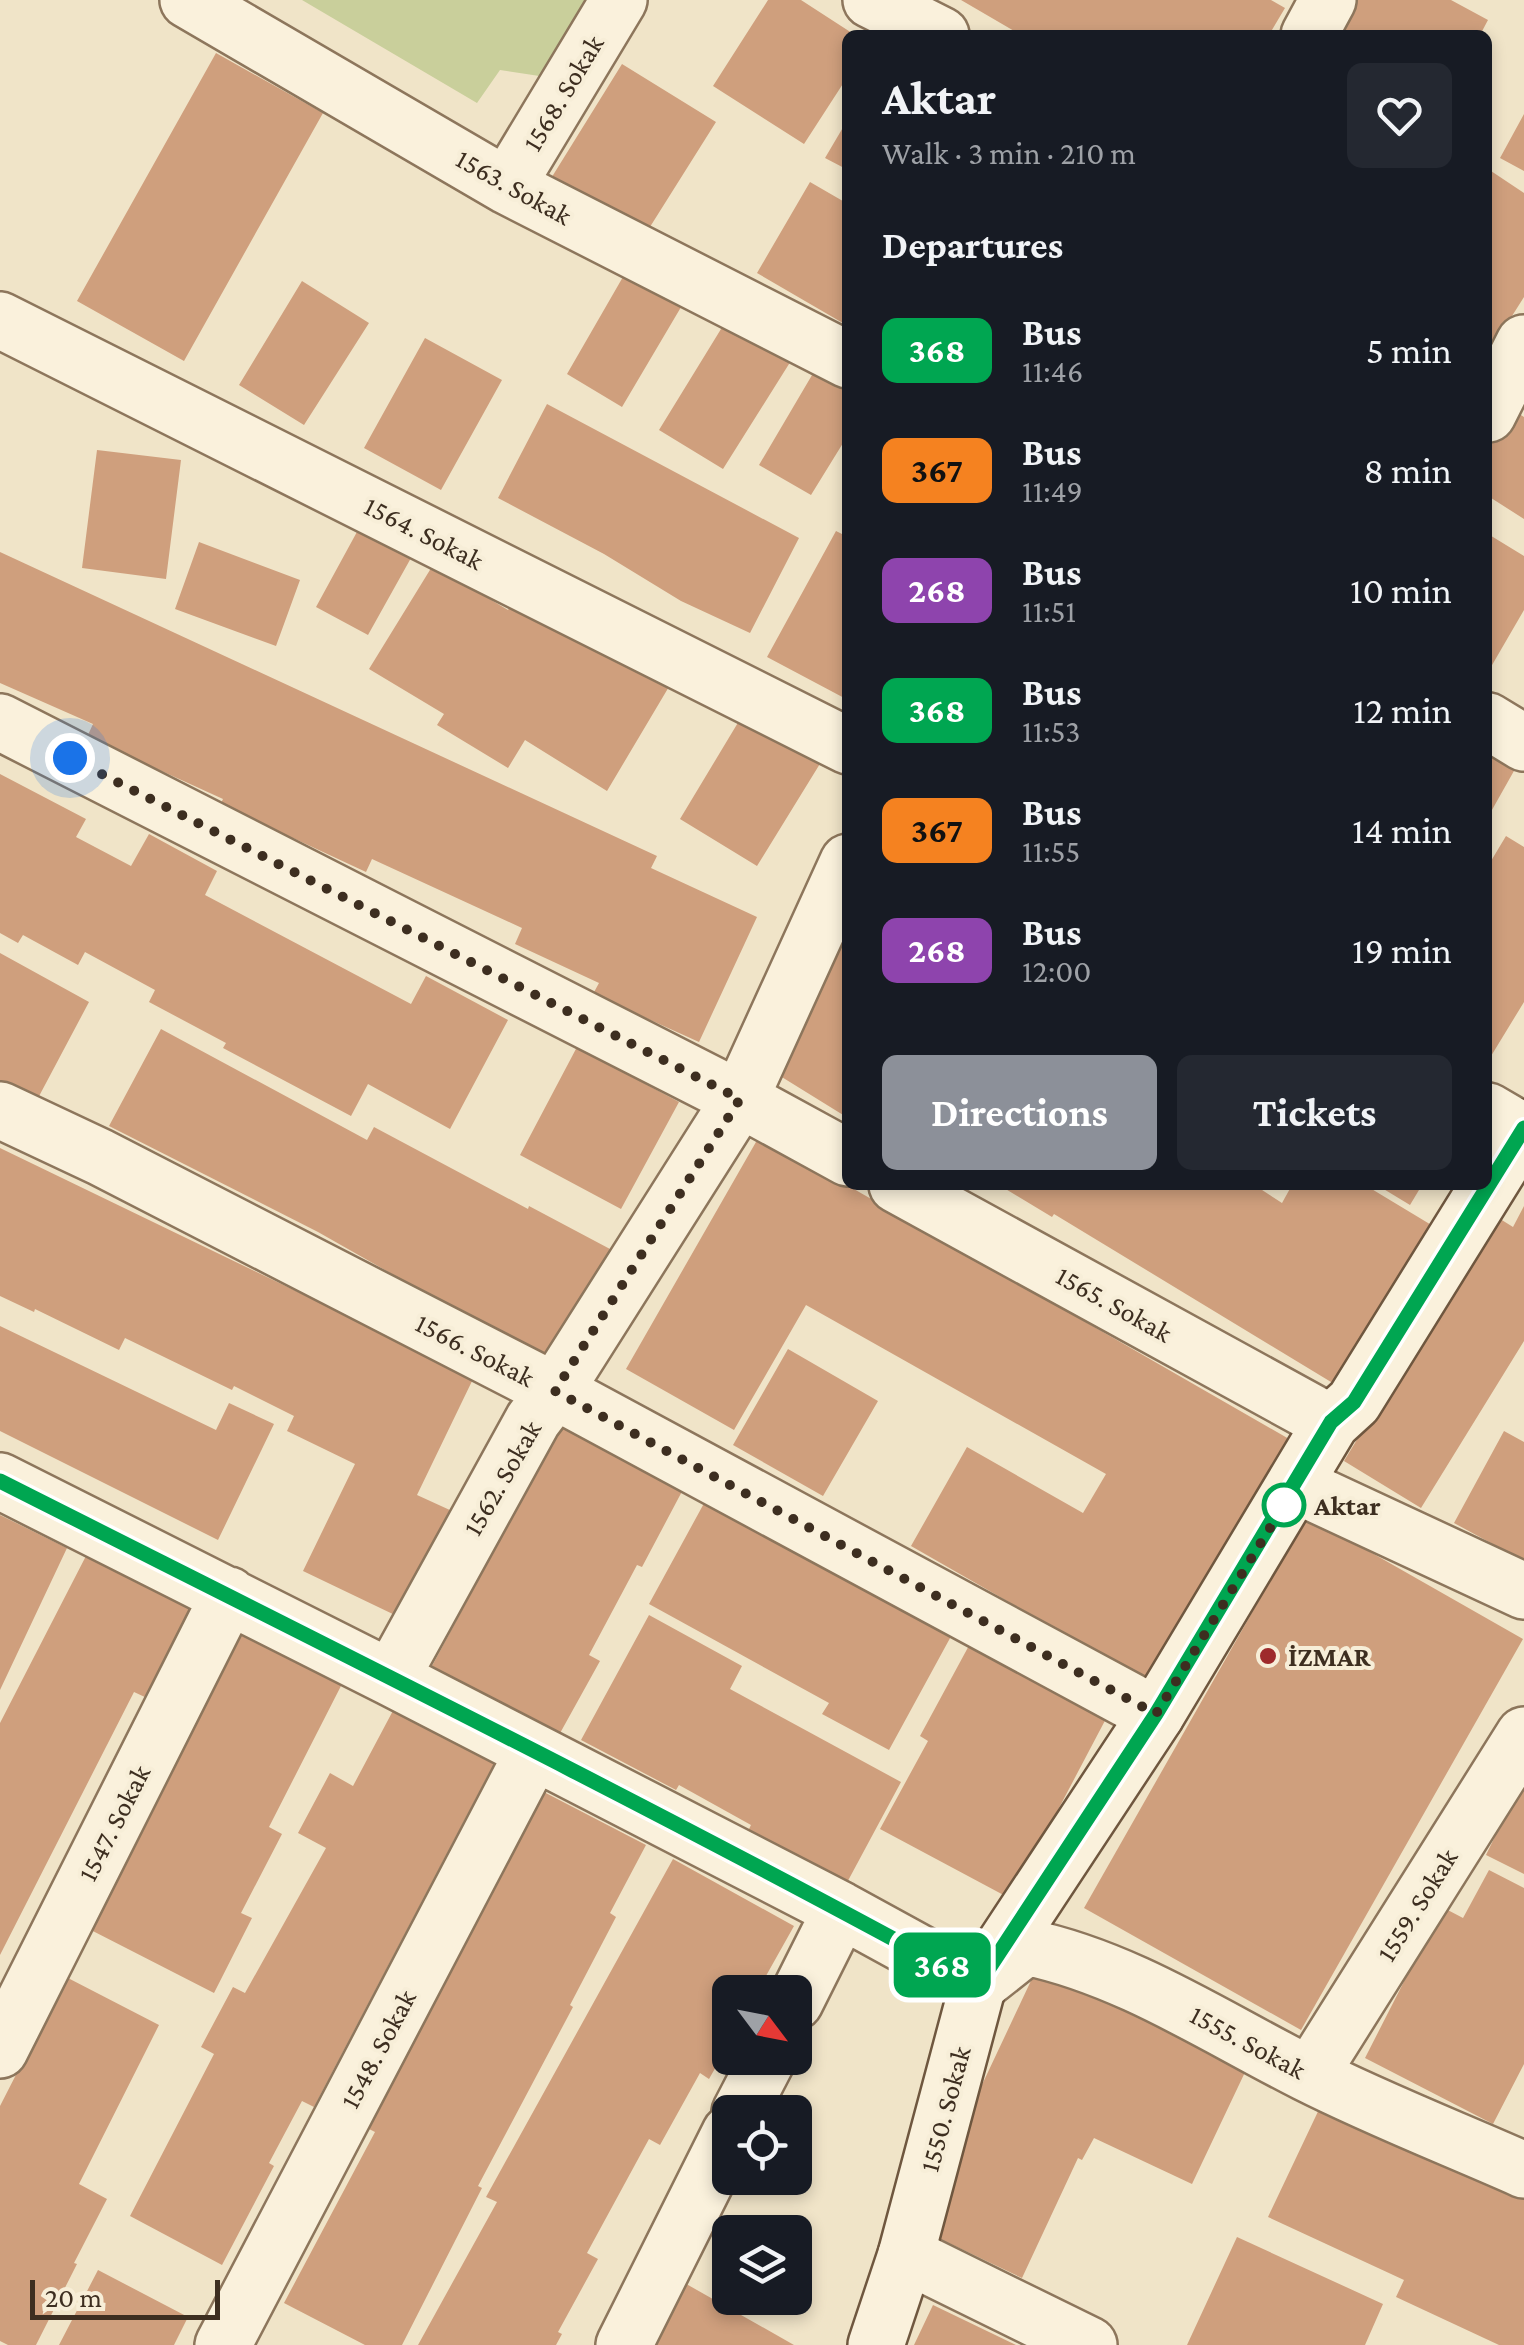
<!DOCTYPE html>
<meta charset="utf-8">
<style>
:root{--surface:#171b24;--page:#242831;--text:#f1f3f6;--muted:#9ea1a6;--accent:#8c9099}
body{margin:0;font-family:"Crimson Pro",serif;background:var(--page);color:var(--text);height:100vh;display:flex;flex-direction:column;font-size:38px;white-space:nowrap}
*{box-sizing:border-box;margin:0}
p{font-size:32px;color:var(--muted)}
.icon{flex:none;width:55px;height:55px;fill:none;stroke:currentColor;stroke-width:2;stroke-linecap:round;stroke-linejoin:round}
.map{position:relative;flex:1;overflow:hidden}
.sheet{position:absolute;left:842px;top:30px;width:650px;height:1160px;display:flex;flex-direction:column;background:var(--surface);border-radius:15px;box-shadow:0 5px 15px #0003}
.sheet>*{flex:none}
.badge{padding:0 20px;border-radius:15px;font-size:35px;line-height:65px}
.needle{width:65px;rotate:122deg}
.fabs{position:absolute;left:712px;top:1975px;display:grid;gap:20px}
.fabs a{display:grid;place-items:center;width:100px;height:100px;border-radius:15px;background:var(--surface);box-shadow:0 5px 15px #0003;font-size:50px}
.scale{position:absolute;left:30px;bottom:25px;width:190px;box-sizing:border-box;padding-left:10px;border:5px solid #3d2e20;border-top:0;font-size:28px;line-height:35px;white-space:nowrap;color:#3d2e20;-webkit-text-stroke:8px #f7eed8;paint-order:stroke}
.you{position:absolute;width:50px;height:50px;margin:-25px;border:8px solid #fff;border-radius:50%;background:#1a73e8;box-shadow:0 0 0 15px #1a73e833}
.map>.badge{position:absolute;translate:-50% -50%;box-shadow:0 0 0 5px #fff}
h2{padding:0 40px;font-size:38px;line-height:90px}
.round{display:grid;place-items:center;flex:none;width:105px;height:105px;border-radius:15px;background:var(--page)}
.head{display:flex;align-items:center;justify-content:space-between;height:170px;padding:0 40px}
h1{font-size:48px;font-weight:700;line-height:75px}
.cta{display:flex;gap:20px;margin-top:auto;padding:20px 40px}
.cta a{flex:1;height:115px;border-radius:15px;background:var(--accent);color:#fff;font-size:40px;font-weight:700;line-height:115px;text-align:center}
.cta a+a{background:var(--page);color:var(--text)}
ul{padding:0;list-style:none}
li{display:flex;align-items:center;gap:30px;height:120px;padding:0 40px}
li div{flex:1}
li b{display:block;font-size:38px}
li em{font-style:normal}
li .badge{min-width:110px;font-weight:700;text-align:center}
.map>svg:first-child{display:block}
.green{fill:#c9cf9b}
.building{fill:#cf9f7d}
.lines{fill:none;stroke-linecap:round;stroke-linejoin:round}
.street-casing{stroke:#8d765c;stroke-width:60}
.secondary-casing{stroke:#6f573f;stroke-width:60}
.street{stroke:#faf1dc;stroke-width:55}
.secondary{stroke:#faf1dc;stroke-width:55}
.line-casing{stroke:#fff;stroke-width:22}
.line{stroke:#00a651;stroke-width:15}
.walk{stroke:#3d2e20;stroke-width:10;stroke-dasharray:0 18}
.stop-dot{fill:#fff;stroke:#00a651;stroke-width:5}
.poi-dot{fill:#9e2a2b;stroke:#f7eed8;stroke-width:4}
.labels{text-anchor:middle;dominant-baseline:central;stroke-width:8;stroke-linejoin:round;paint-order:stroke}
.street-label{font-size:28px;fill:#3d2e20;stroke:#f7eed8}
.stop-label{font-size:28px;font-weight:bold;fill:#3d2e20;stroke:#f7eed8;text-anchor:start}
.poi-label{font-size:28px;font-weight:bold;fill:#3d2e20;stroke:#f7eed8;text-anchor:start}
</style>
<div class="map">
<svg width="1524" height="2345" viewBox="0 0 1524 2345">
<rect width="100%" height="100%" fill="#f0e4c8"/>
<path class="green" d="M302 0H597L546 77 500 70 477 103Z"/>
<path class="building" d="M768 0H801L855 35H848V76L804 144 713 86Z
M961 0H1271L1285 8 1269 35H1021Z
M1350 0H1451L1488 20 1480 35H1331Z
M216 53 323 113 184 361 77 301Z
M622 64 716 122 643 238 550 180Z
M1524 114V171L1500 158Z
M848 119V170L825 158Z
M1488 169 1524 193V297L1488 354Z
M810 182 848 204V326L757 273Z
M631 263 687 297 622 407 567 374Z
M302 281 369 323 304 425 239 385Z
M729 316 794 356 723 469 659 430Z
M425 338 502 380 441 490 364 448Z
M815 370 848 389V435L811 495 759 465Z
M547 404 799 538 750 633 681 601 604 554 498 498Z
M1513 410 1524 417V519L1488 496V450Z
M97 450 181 460 166 579 82 568Z
M364 519 416 549 368 635 316 607Z
M836 531 848 537V700L767 657Z
M1488 534 1524 556V610L1488 672Z
M199 542 300 580 276 646 175 609Z
M0 552 657 856 651 868 757 917 699 1042 593 994 599 983 515 944 522 928 372 859 366 872 293 838 289 847 216 814 223 799 87 737 93 724 0 683Z
M433 565 508 610 518 592 670 685 607 791 525 740 508 768 437 725 444 714 369 669Z
M748 706 826 754 757 866 680 819Z
M1488 744 1519 762 1488 817Z
M0 774 86 819 76 837 131 866 149 834 217 871 205 895 411 1004 426 976 508 1020 450 1129 368 1084 351 1116 223 1048 226 1043 149 1002 155 990 85 952 78 965 23 935 18 943 0 933Z
M1506 836 1524 847V1002L1488 1061V866Z
M848 930V1118L764 1066Z
M0 953 89 1002 37 1100 0 1081Z
M161 1029 367 1140 374 1127 528 1209 529 1206 610 1249 548 1366 388 1280 392 1274 318 1232 109 1126Z
M577 1047 679 1102 621 1209 520 1155Z
M760 1135 1296 1443 1156 1686 911 1546 967 1447 1083 1513 1106 1474 806 1305 734 1430 626 1369Z
M0 1148 474 1377 417 1495 452 1511 399 1617 303 1571 355 1464 287 1431 294 1416 234 1386 232 1390 125 1338 119 1350 35 1309 34 1312 0 1296Z
M999 1185H1261L1259 1188 1282 1203 1292 1185H1365L1433 1226 1336 1385 1054 1214 1052 1217Z
M1377 1185H1422L1410 1205Z
M1524 1206V1341L1421 1508 1344 1461 1445 1295 1497 1217 1513 1227Z
M0 1326 216 1430 229 1403 274 1424 218 1540 0 1431Z
M788 1349 878 1401 823 1496 733 1445Z
M566 1417 687 1482 642 1567 637 1565 589 1655 600 1661 559 1735 432 1666Z
M1504 1431 1524 1442V1561L1454 1523Z
M708 1496 955 1629 889 1750 822 1714 829 1703 649 1604Z
M0 1515 67 1548 0 1690Z
M1307 1516 1523 1639 1301 2030 1084 1908Z
M87 1554 193 1608 147 1698 134 1692 0 1955V1723Z
M649 1615 742 1666 730 1689 901 1782 843 1890 745 1837 751 1825 679 1785 676 1790 581 1740Z
M235 1628 343 1682 269 1827 282 1834 241 1913 252 1918 214 1993 85 1927Z
M972 1640 1109 1713 1011 1899 880 1829 928 1741 920 1736Z
M396 1705 497 1758 314 2107 302 2101 269 2163 274 2166 222 2265 130 2216 214 2054 201 2047 233 1987 245 1993 326 1848 298 1833 330 1773 353 1786Z
M1524 1777V1874L1486 1855Z
M540 1790 646 1845 610 1913 616 1917 570 2005 573 2007 478 2186 482 2188 402 2345H365L284 2303 375 2132 363 2126Z
M673 1859 794 1926 757 1992H730V2042L709 2079 700 2073 660 2145 649 2139 587 2253 598 2259 558 2332 562 2334 556 2345H418L497 2202 486 2197Z
M1489 1870 1524 1888V2064L1493 2124 1365 2058 1442 1907 1463 1918Z
M1037 1968 1247 2068 1192 2184 1094 2138 1082 2160 1078 2158 1022 2278 915 2227Z
M66 1977 159 2025 79 2184 107 2199 74 2263 77 2264 36 2345H8L0 2341V2106Z
M1323 2101 1524 2197V2345H1499L1396 2297 1404 2280 1268 2217Z
M1237 2237 1383 2304 1365 2345H1187Z
M98 2270 188 2317 174 2345H59Z
M674 2277 794 2345H636Z
M933 2305 1016 2345H914Z"/>
<g class="lines">
<defs>
<path id="street" d="M188 0 507 186 848 360
M871 0 941 35
M1309 35 1328 0
M507 186 619 0
M0 320 848 746
M1488 414 1524 343
M1488 721 1524 743
M0 722 740 1099 848 1158
M0 1110 100 1157 555 1391 1156 1715
M1488 1111 1522 1131
M897 1185 1331 1423
M0 1481 391 1678 841 1910 978 1985 1026 1947C1127 1968 1215 2027 1306 2073 1377 2109 1452 2138 1524 2170
M1296 1485 1524 1591
M391 1678 533 1420 555 1391 740 1099 848 862
M795 2002 841 1910
M0 2050 229 1595
M1310 2075 1524 1735
M740 2112 768 2058
M906 2255 1089 2345
M223 2345 533 1753
M624 2345 730 2133"/>
<path id="secondary" d="M876 2345 906 2255 978 1985 1156 1715 1331 1423 1354 1402 1524 1128"/>
</defs>
<use href="#street" class="street-casing"/>
<use href="#secondary" class="secondary-casing"/>
<use href="#street" class="street"/>
<use href="#secondary" class="secondary"/>
</g>
<g class="lines">
<defs>
<path id="line" d="M0 1481C327 1646 657 1809 978 1985L1156 1714 1331 1422 1354 1402 1524 1128"/>
</defs>
<use href="#line" class="line-casing"/>
<use href="#line" class="line"/>
<path class="walk" d="M70 758 740 1099 555 1391 1156 1714 1284 1505"/>
</g>
<circle class="stop-dot" cx="1284" cy="1505" r="20"/>
<circle class="poi-dot" cx="1268" cy="1656" r="10"/>
<g class="labels">
<g class="street-label">
<text transform="translate(563 93) rotate(-59)">1568. Sokak</text>
<text transform="translate(514 187) rotate(29)">1563. Sokak</text>
<text transform="translate(424 533) rotate(27)">1564. Sokak</text>
<text transform="translate(1114 1304) rotate(29)">1565. Sokak</text>
<text transform="translate(475 1350) rotate(27)">1566. Sokak</text>
<text transform="translate(502 1478) rotate(-60)">1562. Sokak</text>
<text transform="translate(114 1823) rotate(-63)">1547. Sokak</text>
<text transform="translate(1417 1905) rotate(-58)">1559. Sokak</text>
<text transform="translate(1248 2042) rotate(28)">1555. Sokak</text>
<text transform="translate(378 2049) rotate(-62)">1548. Sokak</text>
<text transform="translate(945 2109) rotate(-75)">1550. Sokak</text>
</g>
<g class="stop-label">
<text x="1314" y="1505">Aktar</text>
</g>
<g class="poi-label">
<text x="1288" y="1656">İZMAR</text>
</g>
</g>
</svg>
<div class="fabs">
<a><svg class="needle" viewBox="-14 -14 28 28"><path d="M0-13l5 13h-10z" fill="#e53935"/><path d="M0 13l5-13h-10z" fill="#9ea1a6"/></svg></a>
<a><svg class="icon" aria-label="locate" viewBox="0 0 24 24"><circle cx="12" cy="12" r="6"/><path d="M12 2v4M12 18v4M2 12h4M18 12h4"/></svg></a>
<a><svg class="icon" aria-label="layers" viewBox="0 0 24 24"><path d="M12 4l9 5-9 5-9-5zM3 14l9 5 9-5"/></svg></a>
</div>
<div class="scale">20 m</div>
<div class="you" style="left:70px;top:758px"></div>
<b class="badge" style="left:942px;top:1965px;background:#00a651;color:#fff">368</b>
<section class="sheet">
<div class="head"><div><h1>Aktar</h1><p>Walk · 3 min · 210 m</p></div><a class="round"><svg class="icon" aria-label="heart" viewBox="0 0 24 24"><path d="M12 20l-8-8c-3-5 5-10 8-4 3-6 11-1 8 4z"/></svg></a></div>
<h2>Departures</h2>
<ul>
<li><span class="badge" style="background:#00a651;color:#fff">368</span><div><b>Bus</b><p>11:46</p></div><em>5 min</em></li>
<li><span class="badge" style="background:#f58220;color:#111">367</span><div><b>Bus</b><p>11:49</p></div><em>8 min</em></li>
<li><span class="badge" style="background:#8e44ad;color:#fff">268</span><div><b>Bus</b><p>11:51</p></div><em>10 min</em></li>
<li><span class="badge" style="background:#00a651;color:#fff">368</span><div><b>Bus</b><p>11:53</p></div><em>12 min</em></li>
<li><span class="badge" style="background:#f58220;color:#111">367</span><div><b>Bus</b><p>11:55</p></div><em>14 min</em></li>
<li><span class="badge" style="background:#8e44ad;color:#fff">268</span><div><b>Bus</b><p>12:00</p></div><em>19 min</em></li>
</ul>
<div class="cta"><a>Directions</a><a>Tickets</a></div>
</section>
</div>
